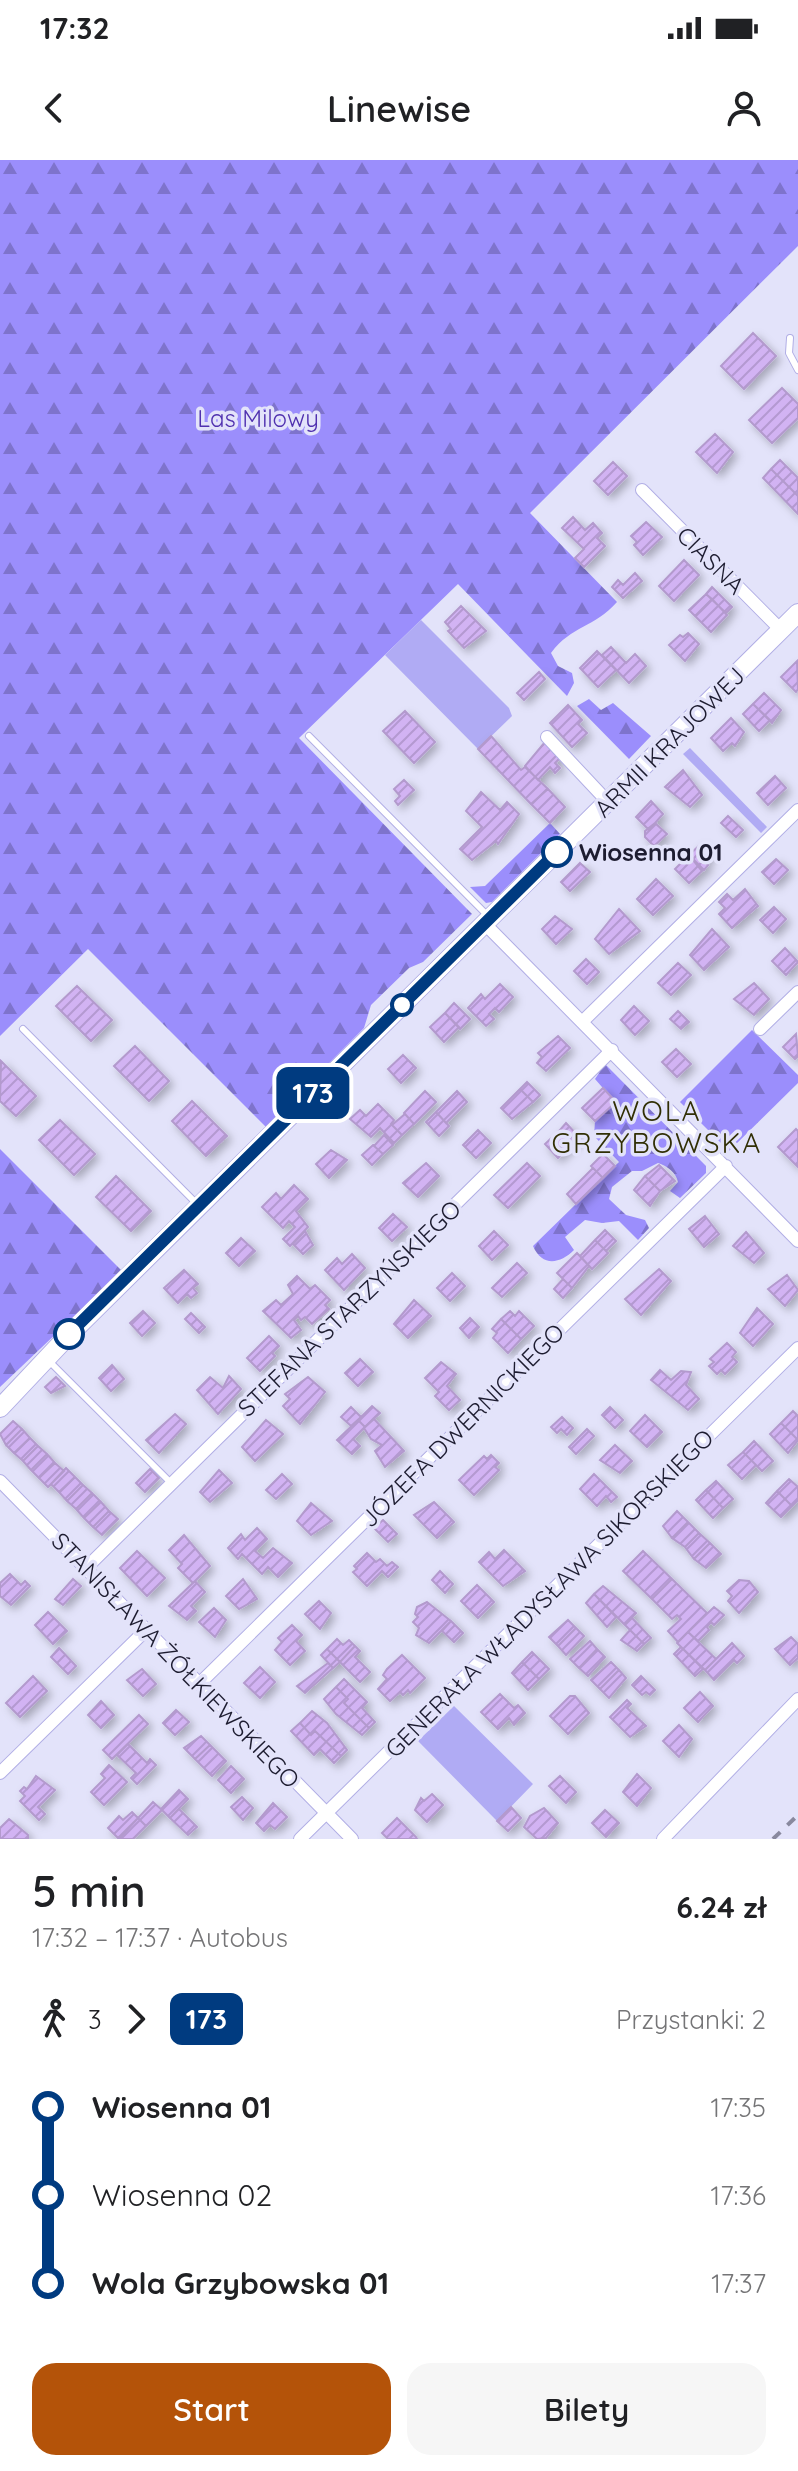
<!DOCTYPE html>
<html lang="pl">
<meta charset="utf-8">
<style>
:root{--surface:#fff;--page:#f6f6f6;--text:#202124;--muted:#757577;--accent:#b45309}
body{margin:0;font-family:Quicksand,sans-serif;background:var(--page);color:var(--text);height:100vh;display:flex;flex-direction:column;font-size:30px;white-space:nowrap}
*{box-sizing:border-box;margin:0}
p{font-size:26px;color:var(--muted)}
.icon{flex:none;width:44px;height:44px;fill:none;stroke:currentColor;stroke-width:2;stroke-linecap:round;stroke-linejoin:round}
.map{position:relative;height:1679px;overflow:hidden}
.drawer{display:flex;flex-direction:column;background:var(--surface);flex:1}
.drawer>*{flex:none}
.badge{padding:0 16px;border-radius:12px;font-size:28px;line-height:52px}
.map>.badge{position:absolute;translate:-50% -50%;box-shadow:0 0 0 4px #fff}
.legs{display:flex;align-items:center;gap:12px;height:88px;padding:0 32px;font-size:26px}
.legs p{margin-inline-start:auto}
.headline{display:flex;align-items:center;justify-content:space-between;height:136px;padding:0 32px}
h1{font-size:44px;font-weight:600;line-height:60px}
.cta{display:flex;gap:16px;margin-top:auto;padding:16px 32px}
.cta a{flex:1;height:92px;border-radius:24px;background:var(--accent);color:#fff;font-size:32px;font-weight:600;line-height:92px;text-align:center}
.cta a+a{background:var(--page);color:var(--text)}
ul{padding:0 32px;list-style:none}
li{display:flex;align-items:center;gap:28px;height:88px;font-size:30px}
li i{display:grid;place-items:center;width:12px;height:100%;margin:0 10px;background:currentColor}
li i::after{content:'';width:20px;height:20px;margin:-10px;border:6px solid;border-radius:50%;background:var(--surface)}
li p{margin-inline-start:auto}
li:first-child i{background:linear-gradient(#0000 50%,currentColor 0)}
li:last-child i{background:linear-gradient(currentColor 50%,#0000 0)}
.status{display:flex;justify-content:space-between;align-items:center;height:56px;padding:0 40px;background:var(--surface);direction:ltr}
.status svg{height:22px;fill:currentColor}
header{display:flex;justify-content:space-between;align-items:center;height:104px;padding:0 32px;background:var(--surface);font-size:36px;font-weight:600}
.map>svg:first-child{display:block}
.green{fill:#b0abf4}
.forest{fill:url(#forest-firs)}
.building{fill:url(#building-hatch);stroke:#b39acd;stroke-width:2;filter:url(#shadow)}
.lines{fill:none;stroke-linecap:round;stroke-linejoin:round}
.lane-casing{stroke:#b1aee5;stroke-width:8}
.street-casing{stroke:#b1aee5;stroke-width:14}
.secondary-casing{stroke:#b1aee5;stroke-width:20}
.lane{stroke:#fff;stroke-width:6}
.street{stroke:#fff;stroke-width:12}
.secondary{stroke:#fff;stroke-width:18}
.rail{stroke:#89899e;stroke-width:4;stroke-dasharray:10 10;stroke-linecap:butt}
.line-1-casing{stroke:#fff;stroke-width:18}
.line-1{stroke:#003b80;stroke-width:12}
.stop-1-dot{fill:#fff;stroke:#003b80;stroke-width:4}
.labels{text-anchor:middle;dominant-baseline:central;stroke-width:7;stroke-linejoin:round;paint-order:stroke}
.park-label{font-size:24px;fill:#5031af;stroke:#e3e3fa}
.street-label{font-size:24px;fill:#1d1c30;stroke:#e3e3fa}
.stop-label{font-size:24px;font-weight:bold;fill:#1d1c30;stroke:#e3e3fa;text-anchor:start}
.quarter-label{font-size:28px;letter-spacing:2px;fill:#312f04;stroke:#e3e3fa}
</style>
<div class="status"><b>17:32</b><svg viewBox="0 0 49 12"><path d="M0 12V9h3v3zM5 12V6h3v6zM10 12V3h3v9zM15 12V0h3v12zM26 1h20v11H26zM47 4h2v5h-2z"/></svg></div>
<header><svg class="icon" aria-label="back" viewBox="0 0 24 24"><path d="M15 5l-7 7 7 7"/></svg>Linewise<svg class="icon" aria-label="person" viewBox="0 0 24 24"><circle cx="12" cy="8" r="4"/><path d="M4 21q1-7 8-7t8 7"/></svg></header>
<div class="map">
<svg width="798" height="1679" viewBox="0 0 798 1679">
<defs>
<pattern id="forest-firs" width="22" height="20" patternUnits="userSpaceOnUse" patternTransform="scale(2)"><rect width="22" height="20" fill="#9b8efc"/><path d="M5 1l3.5 6h-7zM16 11l3.5 6h-7z" fill="#7e73cc"/></pattern>
<pattern id="building-hatch" width="6" height="6" patternUnits="userSpaceOnUse" patternTransform="scale(2)"><rect width="6" height="6" fill="#d2b3f3"/><path d="M-1 1l2-2M0 6l6-6M5 7l2-2" fill="none" stroke="#b499d1"/></pattern>
<filter id="shadow"><feDropShadow dx="4" dy="4" stdDeviation="4" flood-color="#0004"/></filter>
</defs>
<rect width="100%" height="100%" fill="#e3e3fa"/>
<path class="green" d="M421 460 509 548 512 556 478 589 385 495Z
M690 588 767 667 761 673 683 594Z
M454 1546 533 1624 497 1661 418 1581Z"/>
<path class="forest" d="M0 0H798V86L530 353 617 442C594 468 572 465 551 493L558 506 572 513 574 523 567 536 458 424 299 578 472 754 423 802 409 808 371 845 364 868 266 967 88 789 0 876Z
M589 539 601 550 613 543 651 576 629 599 577 546Z
M550 663 560 674 492 742 486 743 470 727 485 726Z
M752 870 798 915V923L729 991 680 942Z
M605 904 706 1006V1013L680 1038 670 1031 678 1022C676 1012 667 1006 658 1003L642 1011H632L612 1027 609 1039 626 1055 645 1060 649 1068 638 1080 619 1061 602 1063 585 1060 565 1077 574 1090C560 1104 542 1107 533 1086L619 1002 594 976 595 961 615 942 595 919Z
M0 989 122 1111 0 1227Z"/>
<path class="building" d="M753 173 776 196 744 229 721 206Z
M782 228 798 244V258L772 283 749 260Z
M715 274 733 292 717 313 696 292Z
M780 300 798 318V336L771 309Z
M613 302 627 316 608 335 594 321Z
M771 309 798 336V354L763 318Z
M573 357 585 370 593 363 602 373 597 378 605 386 584 407 575 398 584 389 562 368Z
M646 362 662 377 643 395 634 385 637 382 631 376Z
M684 400 699 415 674 441 659 426Z
M635 413 642 421 623 438 612 427 618 420 623 425Z
M712 427 732 447 726 453 706 434Z
M706 434 712 439 695 456 689 450Z
M712 439 727 455 711 472 695 456Z
M461 446 486 471 464 488 448 471 451 469 445 462Z
M688 473 699 484 685 501 669 485 680 475 683 477Z
M611 487 626 503 635 494 646 506 629 523 602 495Z
M597 491 616 510 598 527 580 508Z
M797 501 798 529 796 532 781 517Z
M539 512 545 519 524 540 517 533Z
M764 533 781 550 772 563 753 544Z
M753 544 770 560 759 571 743 554Z
M568 545 582 560 578 564 587 573 572 587 550 563Z
M405 551 435 582 414 603 383 571Z
M731 558 744 572 735 586 732 583 723 591 711 578Z
M491 576 521 610 525 607 548 629 531 644 478 589Z
M545 582 561 597 555 603 560 608 555 613 550 607 538 620 525 606Z
M683 610 702 635 690 647 665 627Z
M775 616 786 628 768 645 757 633Z
M404 620 414 630 398 645 395 641 400 636 394 629Z
M548 629 565 647 550 663 531 644Z
M481 632 500 650 507 642 519 654 498 684 496 681 472 700 460 689 482 667 466 651Z
M651 641 663 654 649 670 636 657Z
M728 656 743 670 736 677 721 663Z
M655 663 667 674 654 686 645 677V671Z
M702 683 712 694 704 701 708 705 704 710 689 695Z
M689 695 702 711 689 723 675 709Z
M776 699 788 710 774 724 762 712Z
M580 703 590 712 570 731 561 722Z
M656 719 673 736 653 755 637 739Z
M745 729 758 746 732 768 719 754 725 748 719 742 727 734 733 740Z
M774 747 786 759 773 773 760 760Z
M619 749 640 771 609 794 595 779Z
M555 756 572 769 556 784 542 769Z
M712 769 729 787 704 810 690 795Z
M785 788 798 802 786 815 772 801Z
M586 799 599 812 587 824 574 811Z
M678 803 691 815 671 835 658 823Z
M754 823 769 839 754 855 734 839Z
M500 824 513 837 499 852 495 848 489 854 494 859 486 866 468 848 481 834 485 839Z
M77 826 112 860 91 881 56 846Z
M454 843 470 859 460 869 445 853Z
M634 846 649 861 635 875 621 860Z
M678 851 689 862 681 869 670 859Z
M445 853 459 867 444 882 430 867Z
M796 874 798 896 795 899 783 887Z
M558 876 570 888 546 911 537 903 542 897 538 893Z
M135 886 169 921 149 941 114 906Z
M676 889 691 904 677 917 662 902Z
M403 895 416 908 401 923 388 909Z
M1 901 36 936 16 956 0 941Z
M527 922 540 935 533 942 520 929Z
M603 928 616 942 595 961 582 948Z
M520 929 533 942 512 959 501 948Z
M425 931 436 942 414 964 404 953Z
M457 931 467 942 446 963 436 952Z
M192 941 227 976 206 996 172 961Z
M378 944 394 960 391 964 402 975 394 983 380 968 371 977 350 959 360 950 366 956Z
M436 952 449 966 439 976 426 962Z
M405 954 414 964 402 975 392 965Z
M60 960 95 994 74 1015 39 980Z
M566 963 579 977 573 983 560 970Z
M796 969 798 971V1007L778 987Z
M478 970 491 983 476 998 463 985Z
M560 970 573 983 558 998 545 984Z
M384 975 393 985 383 994 374 986Z
M373 985 383 994 372 1005 362 995Z
M331 990 347 1000 329 1018 316 1004Z
M603 994 615 1006 603 1018 591 1006Z
M426 1003 439 1016 418 1037 403 1023Z
M527 1003 540 1016 508 1048 494 1035Z
M659 1005 675 1021 660 1031 645 1016Z
M593 1008 603 1018 576 1044 567 1034Z
M116 1016 151 1051 131 1071 96 1037Z
M645 1016 660 1031 650 1046 634 1030Z
M294 1025 308 1039 296 1051 308 1067 290 1086 283 1079 295 1067 289 1061 283 1068 262 1047 276 1033 281 1039Z
M393 1054 407 1067 392 1081 379 1068Z
M705 1056 719 1074 704 1087 689 1069Z
M605 1070 616 1081 606 1091 595 1080Z
M305 1071 313 1085 303 1094 293 1084Z
M494 1071 508 1085 492 1100 479 1086Z
M746 1072 764 1093 754 1103 733 1086Z
M241 1078 255 1091 239 1106 226 1093Z
M595 1080 608 1093 592 1109 580 1096Z
M577 1093 589 1106 572 1128 557 1113Z
M352 1094 365 1108 344 1130 325 1110 337 1098 342 1104Z
M517 1103 527 1113 502 1137 492 1128Z
M659 1109 671 1121 641 1155 625 1139Z
M184 1110 198 1124 193 1128 197 1133 191 1138 187 1134 178 1143 164 1128Z
M452 1113 465 1126 450 1141 437 1128Z
M787 1115 798 1130 785 1146 768 1129Z
M297 1116 310 1129 315 1125 330 1140 325 1145 329 1149 312 1164 305 1157 301 1160 298 1156 294 1160 301 1170 291 1178 263 1151 276 1140 281 1145 293 1134 288 1125Z
M563 1119 572 1128 563 1138 554 1129Z
M414 1140 431 1156 408 1178 394 1164Z
M757 1148 773 1164 753 1186 740 1173Z
M143 1151 155 1163 142 1176 130 1163Z
M510 1151 515 1156 519 1151 534 1166 521 1179 501 1159Z
M191 1153 205 1167 199 1173 185 1159Z
M470 1158 479 1167 469 1178 460 1168Z
M501 1159 521 1179 508 1193 493 1178 497 1173 492 1169Z
M269 1176 279 1186 272 1193 275 1196 260 1211 247 1198Z
M727 1183 736 1192 732 1197 737 1202 725 1214 721 1210 717 1214 709 1206 714 1202 710 1199Z
M360 1199 373 1212 358 1226 345 1213Z
M441 1202 456 1214 447 1226 460 1240 449 1250 435 1236 439 1232 425 1218Z
M112 1205 124 1219 111 1231 99 1218Z
M660 1210 671 1220 681 1211 691 1212 686 1225 699 1239 688 1250 651 1220Z
M229 1216 241 1229 218 1254 197 1230 210 1217 223 1228Z
M56 1217 65 1226 51 1233 45 1227Z
M308 1217 325 1232 300 1264 283 1246 290 1239 285 1234Z
M372 1246 380 1253 365 1267 358 1260Z
M351 1247 361 1257 351 1266 341 1257Z
M610 1247 623 1260 615 1268 602 1255Z
M793 1251 798 1256V1280L781 1263Z
M175 1254 186 1264 159 1293 146 1280Z
M645 1255 662 1272 647 1287 630 1271Z
M562 1257 573 1268 567 1275 561 1269 557 1273 551 1267Z
M374 1259 404 1291 385 1307 375 1291 382 1285 371 1279 364 1268Z
M266 1260 283 1274 255 1301 242 1287Z
M358 1260 365 1267 353 1279 360 1286 352 1294 337 1280Z
M13 1261 22 1269 6 1285 0 1274Z
M781 1263 798 1280 788 1293 770 1274Z
M22 1269 30 1278 14 1293 6 1285Z
M587 1269 594 1276 576 1294 569 1287Z
M30 1278 38 1286 23 1301 14 1293Z
M754 1281 773 1301 762 1311 743 1292Z
M615 1285 632 1301 620 1313 600 1300Z
M38 1286 47 1294 31 1310 23 1301Z
M743 1292 756 1305 742 1319 728 1305Z
M47 1294 55 1303 39 1318 31 1310Z
M491 1295 499 1303 495 1307 499 1310 474 1335 459 1320 484 1296 487 1299Z
M55 1303 64 1311 48 1327 39 1318Z
M66 1308 75 1317 59 1332 51 1324Z
M150 1309 159 1318 145 1332 136 1323Z
M219 1310 232 1323 210 1342 200 1332Z
M282 1314 292 1324 276 1339 266 1330Z
M594 1314 617 1337 611 1342 606 1336 597 1346 580 1329Z
M75 1317 83 1325 67 1341 59 1332Z
M789 1319 798 1327V1340L792 1346 777 1331Z
M716 1321 733 1339 723 1348 706 1330Z
M83 1325 92 1333 76 1349 67 1341Z
M706 1330 723 1348 713 1358 696 1340Z
M777 1331 792 1346 781 1357 766 1343Z
M92 1333 101 1342 84 1358 76 1349Z
M101 1342 109 1351 93 1367 84 1358Z
M434 1342 454 1362 437 1378 414 1355Z
M311 1343 332 1361 311 1375 297 1361Z
M109 1351 118 1359 102 1375 93 1367Z
M677 1351 688 1362 672 1378 663 1366Z
M383 1360 397 1374 388 1382 374 1368Z
M688 1362 699 1373 685 1387 672 1378Z
M257 1368 267 1379 255 1391 263 1398 273 1388 292 1403 278 1417 268 1407 262 1414 242 1394 238 1399 228 1388 241 1374 245 1380Z
M699 1373 710 1383 694 1399 685 1387Z
M184 1375 210 1406 193 1423 178 1408 182 1404 169 1390Z
M710 1383 721 1394 706 1408 694 1399Z
M504 1390 525 1411 503 1426 479 1402 489 1392 495 1399Z
M137 1391 165 1418 147 1436 120 1408Z
M643 1391 672 1419 652 1439 623 1411Z
M367 1393 376 1402 380 1399 387 1406 392 1402 398 1407 388 1417 382 1411 367 1426 353 1412 357 1409 354 1406Z
M440 1411 453 1424 445 1433 432 1420Z
M10 1414 21 1425 25 1421 30 1426 11 1445 0 1436V1423Z
M73 1419 81 1426 63 1445 55 1439Z
M243 1419 257 1439 239 1449 226 1436Z
M672 1419 707 1453 678 1482 668 1471 681 1459 677 1455 672 1459 652 1439Z
M739 1420 749 1421 758 1432 739 1453 728 1441 732 1436 727 1431Z
M195 1421 205 1432 191 1446 196 1451 187 1460 169 1446Z
M477 1425 494 1442 478 1458 461 1441Z
M603 1426 636 1453 625 1465 594 1434Z
M594 1434 616 1457 607 1467 586 1443Z
M319 1441 331 1453 320 1469 305 1454Z
M427 1442 451 1461 429 1483 416 1475 419 1468 413 1462 418 1457 415 1454 417 1447Z
M714 1447 724 1455 714 1465 711 1462 707 1467 709 1470 698 1481 688 1472Z
M214 1448 226 1460 215 1477 199 1462Z
M48 1452 67 1471 53 1484 35 1465Z
M632 1458 651 1478 644 1484 625 1465Z
M568 1460 576 1468 558 1486 549 1477Z
M451 1461 463 1473 454 1482 442 1471Z
M292 1465 302 1475 296 1481 305 1491 290 1505 275 1490 282 1482 278 1478Z
M576 1468 584 1476 566 1495 558 1486Z
M630 1470 644 1484 637 1491 621 1480Z
M688 1472 716 1499 705 1510 677 1483Z
M791 1477 798 1484V1498L790 1505 775 1489Z
M337 1479 343 1485 349 1480 355 1486 340 1502 327 1489Z
M590 1481 597 1489 579 1508 570 1499Z
M732 1483 744 1496 737 1503 734 1500 714 1520 705 1510Z
M355 1486 360 1491 355 1497 370 1512 360 1522 340 1502Z
M681 1487 703 1509 695 1516 674 1494Z
M59 1488 76 1506 68 1514 51 1497Z
M327 1489 340 1502 333 1508 321 1495Z
M597 1489 605 1497 588 1516 579 1508Z
M532 1492 549 1509 539 1519 522 1502Z
M402 1495 425 1518 410 1533 408 1530 403 1535 400 1532 390 1541 378 1529 387 1519 383 1515 387 1509Z
M522 1502 539 1519 528 1530 512 1513Z
M611 1502 619 1510 600 1529 591 1520Z
M328 1503 333 1508 305 1533 297 1526Z
M260 1507 275 1522 260 1538 244 1523Z
M142 1509 156 1524 143 1536 127 1520Z
M619 1510 626 1518 609 1538 600 1529Z
M33 1516 47 1531 20 1557 6 1543Z
M641 1516 655 1530 650 1535 646 1532 642 1535 632 1525Z
M344 1519 367 1542 362 1548 375 1562 369 1568 344 1543 348 1539 336 1527Z
M336 1527 348 1539 344 1543 369 1568 362 1575 336 1554 324 1539Z
M700 1532 713 1546 698 1562 684 1548Z
M500 1534 514 1548 518 1545 525 1553 514 1565 509 1558 498 1569 481 1552Z
M570 1536H575L589 1553 568 1574 550 1556Z
M627 1540 631 1544 627 1548 646 1566 630 1577 610 1557Z
M101 1541 114 1555 101 1568 88 1555Z
M176 1550 189 1562 175 1575 163 1563Z
M312 1551 327 1563 347 1590 341 1596 315 1571 311 1575 300 1563Z
M139 1555 148 1564 112 1599 103 1590Z
M300 1563 311 1575 315 1571 341 1596 334 1603 320 1589 314 1595 291 1571Z
M679 1565 692 1579 679 1597 663 1581Z
M201 1576 210 1585 195 1599 184 1588Z
M128 1584 147 1603 150 1599 156 1605 137 1624 131 1618 136 1613 117 1595Z
M210 1585 226 1601 212 1616 195 1599Z
M109 1605 127 1622 104 1645 91 1632 105 1618 101 1614Z
M231 1606 244 1619 231 1633 218 1620Z
M637 1614 651 1628 637 1646 623 1632Z
M36 1616 55 1630 38 1647 45 1654 39 1660 20 1641 25 1636 20 1631 24 1627 27 1629Z
M560 1616 576 1632 566 1643 549 1626Z
M179 1630 188 1639 170 1658 161 1649Z
M432 1634 443 1645 427 1662 415 1650 421 1638 424 1641Z
M242 1637 253 1648 243 1660 231 1647Z
M153 1642 162 1650 146 1666 138 1658Z
M273 1643 287 1657 275 1669 270 1665 264 1671 256 1663Z
M511 1647 521 1658 508 1671 497 1661Z
M544 1648 558 1663 546 1678 537 1679 524 1667 530 1656Z
M179 1649 197 1667 188 1675 170 1658Z
M605 1650 619 1663 606 1677 592 1663Z
M132 1652 138 1658 118 1678 108 1668 119 1656 123 1660Z
M138 1658 146 1666 133 1679H119Z
M397 1658 416 1677 417 1679H388L382 1673Z
M9 1659 28 1675V1679H0V1668Z"/>
<g class="lines">
<defs>
<path id="lane" d="M790 178 789 193 798 210
M309 576 487 755
M23 869 198 1045
M49 1201 171 1323"/>
<path id="street" d="M642 330 781 470
M547 577 608 642
M484 763 798 1081
M583 861 798 650
M760 869 798 832
M0 1321 352 1679
M86 1408 612 890
M199 1524 726 1006
M0 1613 146 1470
M300 1679 798 1188
M663 1679 798 1539"/>
<path id="secondary" d="M0 1248 67 1177 798 453"/>
</defs>
<use href="#lane" class="lane-casing"/>
<use href="#street" class="street-casing"/>
<use href="#secondary" class="secondary-casing"/>
<use href="#lane" class="lane"/>
<use href="#street" class="street"/>
<use href="#secondary" class="secondary"/>
<path class="rail" d="M773 1679 798 1655"/>
</g>
<g class="lines">
<defs>
<path id="line-1" d="M69 1174 557 692"/>
</defs>
<use href="#line-1" class="line-1-casing"/>
<use href="#line-1" class="line-1"/>
</g>
<g class="stop-1-dot">
<circle cx="557" cy="692" r="14"/>
<circle cx="402" cy="845" r="10"/>
<circle cx="69" cy="1174" r="14"/>
</g>
<g class="labels">
<g class="park-label">
<text x="258" y="258">Las Milowy</text>
</g>
<g class="street-label">
<text transform="translate(711 400) rotate(45)">CIASNA</text>
<text transform="translate(669 582) rotate(-45)">ARMII KRAJOWEJ</text>
<text transform="translate(349 1148) rotate(-44)">STEFANA STARZYŃSKIEGO</text>
<text transform="translate(462 1265) rotate(-45)">JÓZEFA DWERNICKIEGO</text>
<text transform="translate(549 1433) rotate(-45)">GENERAŁA WŁADYSŁAWA SIKORSKIEGO</text>
<text transform="translate(176 1500) rotate(46)">STANISŁAWA ŻÓŁKIEWSKIEGO</text>
</g>
<g class="stop-label">
<text x="579" y="692">Wiosenna 01</text>
</g>
<g class="quarter-label">
<text x="657" y="950">WOLA<tspan x="657" dy="32">GRZYBOWSKA</tspan></text>
</g>
</g>
</svg>
<b class="badge" style="left:313px;top:933px;background:#003b80;color:#fff">173</b>
</div>
<section class="drawer">
<div class="headline"><div><h1>5 min</h1><p>17:32 – 17:37 · Autobus</p></div><b>6.24 zł</b></div>
<div class="legs"><svg class="icon" aria-label="walk" viewBox="0 0 24 24"><circle cx="13" cy="4" r="2"/><path d="M13 8l-2 6 4 7M11 14l-3 7M7 12l3-4h3l4 4"/></svg>3<svg class="icon" aria-label="forward" viewBox="0 0 24 24"><path d="M9 5l7 7-7 7"/></svg><b class="badge" style="background:#003b80;color:#fff">173</b><p>Przystanki: 2</p></div>
<ul>
<li><i style="color:#003b80"></i><b>Wiosenna 01</b><p>17:35</p></li>
<li><i style="color:#003b80"></i><span>Wiosenna 02</span><p>17:36</p></li>
<li><i style="color:#003b80"></i><b>Wola Grzybowska 01</b><p>17:37</p></li>
</ul>
<div class="cta"><a>Start</a><a>Bilety</a></div>
</section>
